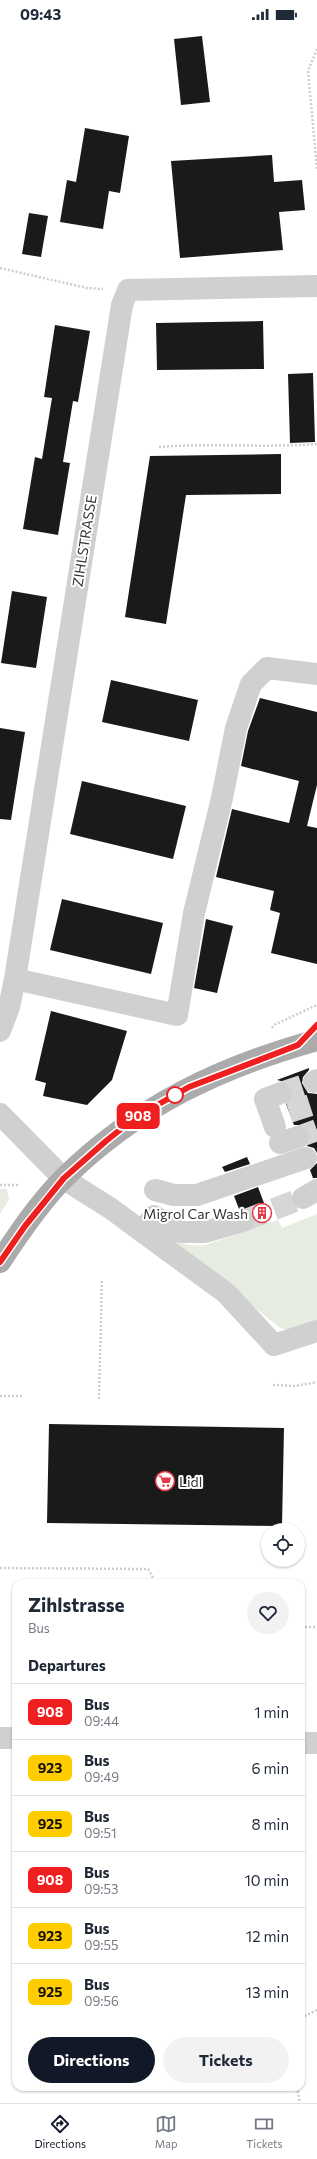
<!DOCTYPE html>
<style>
:root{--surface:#fff;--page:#f2f2f3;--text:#1f2937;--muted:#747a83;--line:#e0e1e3;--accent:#111827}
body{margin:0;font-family:Commissioner,sans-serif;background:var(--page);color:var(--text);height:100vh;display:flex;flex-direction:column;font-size:15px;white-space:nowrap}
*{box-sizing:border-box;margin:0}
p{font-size:13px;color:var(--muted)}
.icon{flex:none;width:22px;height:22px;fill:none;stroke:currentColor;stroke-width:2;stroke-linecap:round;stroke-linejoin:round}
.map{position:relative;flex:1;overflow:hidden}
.details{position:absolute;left:12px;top:1551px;width:293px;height:512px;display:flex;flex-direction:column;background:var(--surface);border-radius:12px;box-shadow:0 1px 3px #0004}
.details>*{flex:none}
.badge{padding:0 8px;border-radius:6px;font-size:14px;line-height:26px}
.controls{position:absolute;left:261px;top:1495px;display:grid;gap:8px}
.controls a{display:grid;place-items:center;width:44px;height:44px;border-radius:50%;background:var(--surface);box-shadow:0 1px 3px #0004;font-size:20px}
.map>.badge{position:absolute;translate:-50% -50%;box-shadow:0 0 0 2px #fff}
h2{padding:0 16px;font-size:15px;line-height:36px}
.round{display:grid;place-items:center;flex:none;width:42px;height:42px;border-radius:21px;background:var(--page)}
.head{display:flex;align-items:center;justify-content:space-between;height:68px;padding:0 16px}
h1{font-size:19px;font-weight:700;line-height:30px}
.button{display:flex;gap:8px;margin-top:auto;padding:8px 16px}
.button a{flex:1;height:46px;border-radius:24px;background:var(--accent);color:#fff;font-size:16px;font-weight:700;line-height:46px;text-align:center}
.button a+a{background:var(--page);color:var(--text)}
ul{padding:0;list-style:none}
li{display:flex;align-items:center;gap:12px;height:56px;padding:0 16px;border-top:1px solid var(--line)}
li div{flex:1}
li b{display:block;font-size:15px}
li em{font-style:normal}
li .badge{min-width:44px;font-weight:700;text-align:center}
.status{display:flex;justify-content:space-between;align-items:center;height:28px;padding:0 20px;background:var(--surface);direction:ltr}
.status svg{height:11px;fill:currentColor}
.dock{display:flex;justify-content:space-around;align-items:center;height:56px;border-top:1px solid var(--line);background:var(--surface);font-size:11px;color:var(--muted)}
.dock a{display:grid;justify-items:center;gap:2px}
.dock .current{color:var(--accent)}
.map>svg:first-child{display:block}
.green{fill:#e6ecdf}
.building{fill:#1a1a1a}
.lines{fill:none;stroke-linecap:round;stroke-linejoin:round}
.minor-tunnel{stroke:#d6d6d6;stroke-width:22;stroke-dasharray:22 11;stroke-linecap:butt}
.path{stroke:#cdcdcd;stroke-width:2.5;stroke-dasharray:2 2;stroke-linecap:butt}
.minor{stroke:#d0d0d0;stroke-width:22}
.major{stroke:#ababab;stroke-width:22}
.line-casing{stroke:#fff;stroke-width:9}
.line{stroke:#ef1f20;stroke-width:6}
.stop-dot{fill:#fff;stroke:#ef1f20;stroke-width:2}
.labels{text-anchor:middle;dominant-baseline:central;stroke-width:4;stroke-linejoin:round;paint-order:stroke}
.street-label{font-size:14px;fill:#333;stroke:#fff}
.poi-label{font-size:14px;fill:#333;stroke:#fff;text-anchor:end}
</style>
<div class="status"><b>09:43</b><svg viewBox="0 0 49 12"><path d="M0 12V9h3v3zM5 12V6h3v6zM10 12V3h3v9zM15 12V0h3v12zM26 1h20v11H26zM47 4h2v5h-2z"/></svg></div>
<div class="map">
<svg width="317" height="2075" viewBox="0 0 317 2075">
<rect width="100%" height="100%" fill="#fff"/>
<path class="green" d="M0 1161H7L9 1172 0 1186Z
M317 1186V1293L290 1302 280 1300 153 1198C172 1210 182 1220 205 1217L278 1192 282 1200Z"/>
<path class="building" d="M202 8 210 74 181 77 174 11Z
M85 100 129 108 120 165 109 163 103 201 60 194 67 152 76 154Z
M272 127 274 154 302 152 305 182 279 184 283 222 180 230 171 133Z
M29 185 48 188 41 229 22 226Z
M263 293 264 341 157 342 156 295Z
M55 297 90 303 78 374 73 373 63 434 70 435 58 507 23 501 35 429 42 431 52 370 44 369Z
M313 345 315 414 290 415 288 346Z
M281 426V466L186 467 166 596 125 589 150 428Z
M12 563 47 569 36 640 1 635Z
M111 652 198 672 189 713 102 694Z
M260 670 317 684V757L307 798 317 800V936L271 925 280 885 270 882 274 863 216 849 232 781 289 795 299 753 241 738 248 703Z
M0 700 25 704 11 792 0 791Z
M82 753 186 778 173 831 70 806Z
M62 871 163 895 151 946 50 922Z
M206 891 233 898 217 965 194 960Z
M51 983 127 1003 112 1052 87 1077 43 1068 46 1055 35 1052Z
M309 1040V1042L303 1049 302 1055 308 1065 317 1066V1125L314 1120 307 1118 310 1111 307 1100 301 1097H294L286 1076 293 1067V1060L289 1055 277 1052Z
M247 1129 250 1136 225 1144 222 1139Z
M317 1135V1150H313L310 1142Z
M258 1159 270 1191 255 1197V1190L252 1184 246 1181H239L234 1168Z
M49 1396 284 1400 282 1498 47 1495Z"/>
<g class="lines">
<path class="minor-tunnel" d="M281 1065 314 1054
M289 1084 317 1075
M298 1109 317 1102
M243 1193 303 1170"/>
<path class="path" d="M317 21 308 43 317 141
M0 240 87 260 103 261
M159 419C212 415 264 420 317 416
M272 1000 274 997 317 977
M0 1157H18
M273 1357 295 1358 317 1354
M0 1368H22
M99 1371 102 1251
M0 1540 148 1541 156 1555
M301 1599H317
M301 1990 317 1982
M297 2059 300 2075"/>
<path class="minor" d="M15 951 177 987 194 885 222 770 236 700 251 656 267 640 317 646
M0 1003 9 979 15 951 122 277 128 262 317 258
M314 1054 317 1052
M0 1086 64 1151 110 1180 226 1265 274 1317 317 1303
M275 1099 265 1071 281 1065
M280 1115 298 1109
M155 1162 174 1167H197L306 1130
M303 1170 317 1162
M142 1203 154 1188 180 1204H205L243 1193
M0 1710H16
M301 1715H317"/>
<path class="major" d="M0 1234C19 1205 40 1174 64 1150 137 1078 220 1039 317 1012"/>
</g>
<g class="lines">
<defs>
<path id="line" d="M0 1234 25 1198 64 1150 106 1113 136 1089 189 1059 298 1017 317 997"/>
</defs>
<use href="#line" class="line-casing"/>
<use href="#line" class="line"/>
</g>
<defs>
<symbol id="building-ring" viewBox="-11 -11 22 22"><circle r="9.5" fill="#fff" stroke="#e63946" stroke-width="1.5"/><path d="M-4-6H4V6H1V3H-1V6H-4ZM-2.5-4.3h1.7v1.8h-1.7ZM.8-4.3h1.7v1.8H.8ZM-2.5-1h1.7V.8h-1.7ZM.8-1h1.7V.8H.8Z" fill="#e63946"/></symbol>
<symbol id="supermarket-ring" viewBox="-11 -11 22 22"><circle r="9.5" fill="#fff" stroke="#e63946" stroke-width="1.5"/><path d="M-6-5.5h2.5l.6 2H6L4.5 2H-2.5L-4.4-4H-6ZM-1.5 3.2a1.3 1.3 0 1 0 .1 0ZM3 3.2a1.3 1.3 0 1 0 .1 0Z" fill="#e63946"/></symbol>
</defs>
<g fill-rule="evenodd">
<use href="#building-ring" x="251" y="1174" width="22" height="22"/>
<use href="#supermarket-ring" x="154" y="1442" width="22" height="22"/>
</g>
<circle class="stop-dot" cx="175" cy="1067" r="8"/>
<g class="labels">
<g class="street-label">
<text transform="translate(84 513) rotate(-81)">ZIHLSTRASSE</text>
</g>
<g class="poi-label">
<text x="248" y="1185">Migrol Car Wash</text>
<text x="179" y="1453" text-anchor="start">Lidl</text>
</g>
</g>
</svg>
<div class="controls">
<a><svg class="icon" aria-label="locate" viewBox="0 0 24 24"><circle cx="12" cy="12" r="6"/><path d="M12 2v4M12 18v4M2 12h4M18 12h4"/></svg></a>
</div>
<b class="badge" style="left:138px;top:1088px;background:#ef1f20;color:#fff">908</b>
<section class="details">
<div class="head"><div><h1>Zihlstrasse</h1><p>Bus</p></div><a class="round"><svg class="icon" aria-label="heart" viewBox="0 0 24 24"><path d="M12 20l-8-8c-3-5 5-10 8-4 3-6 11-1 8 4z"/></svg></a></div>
<h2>Departures</h2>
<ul>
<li><span class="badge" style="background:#ef1f20;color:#fff">908</span><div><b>Bus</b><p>09:44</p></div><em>1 min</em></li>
<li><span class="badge" style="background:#fc0;color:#111">923</span><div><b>Bus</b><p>09:49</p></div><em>6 min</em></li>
<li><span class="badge" style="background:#fc0;color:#111">925</span><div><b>Bus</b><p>09:51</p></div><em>8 min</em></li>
<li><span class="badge" style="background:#ef1f20;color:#fff">908</span><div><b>Bus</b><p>09:53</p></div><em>10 min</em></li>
<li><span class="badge" style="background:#fc0;color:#111">923</span><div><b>Bus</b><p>09:55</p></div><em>12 min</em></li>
<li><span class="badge" style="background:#fc0;color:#111">925</span><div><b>Bus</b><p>09:56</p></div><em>13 min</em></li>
</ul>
<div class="button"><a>Directions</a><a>Tickets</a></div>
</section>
</div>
<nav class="dock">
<a class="current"><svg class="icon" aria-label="directions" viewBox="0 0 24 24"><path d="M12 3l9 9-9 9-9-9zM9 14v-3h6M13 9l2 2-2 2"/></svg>Directions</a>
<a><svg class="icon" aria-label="map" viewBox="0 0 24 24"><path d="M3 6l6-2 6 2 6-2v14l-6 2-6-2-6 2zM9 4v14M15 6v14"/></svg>Map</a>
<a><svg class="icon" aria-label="tickets" viewBox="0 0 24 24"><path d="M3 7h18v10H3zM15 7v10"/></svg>Tickets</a>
</nav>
